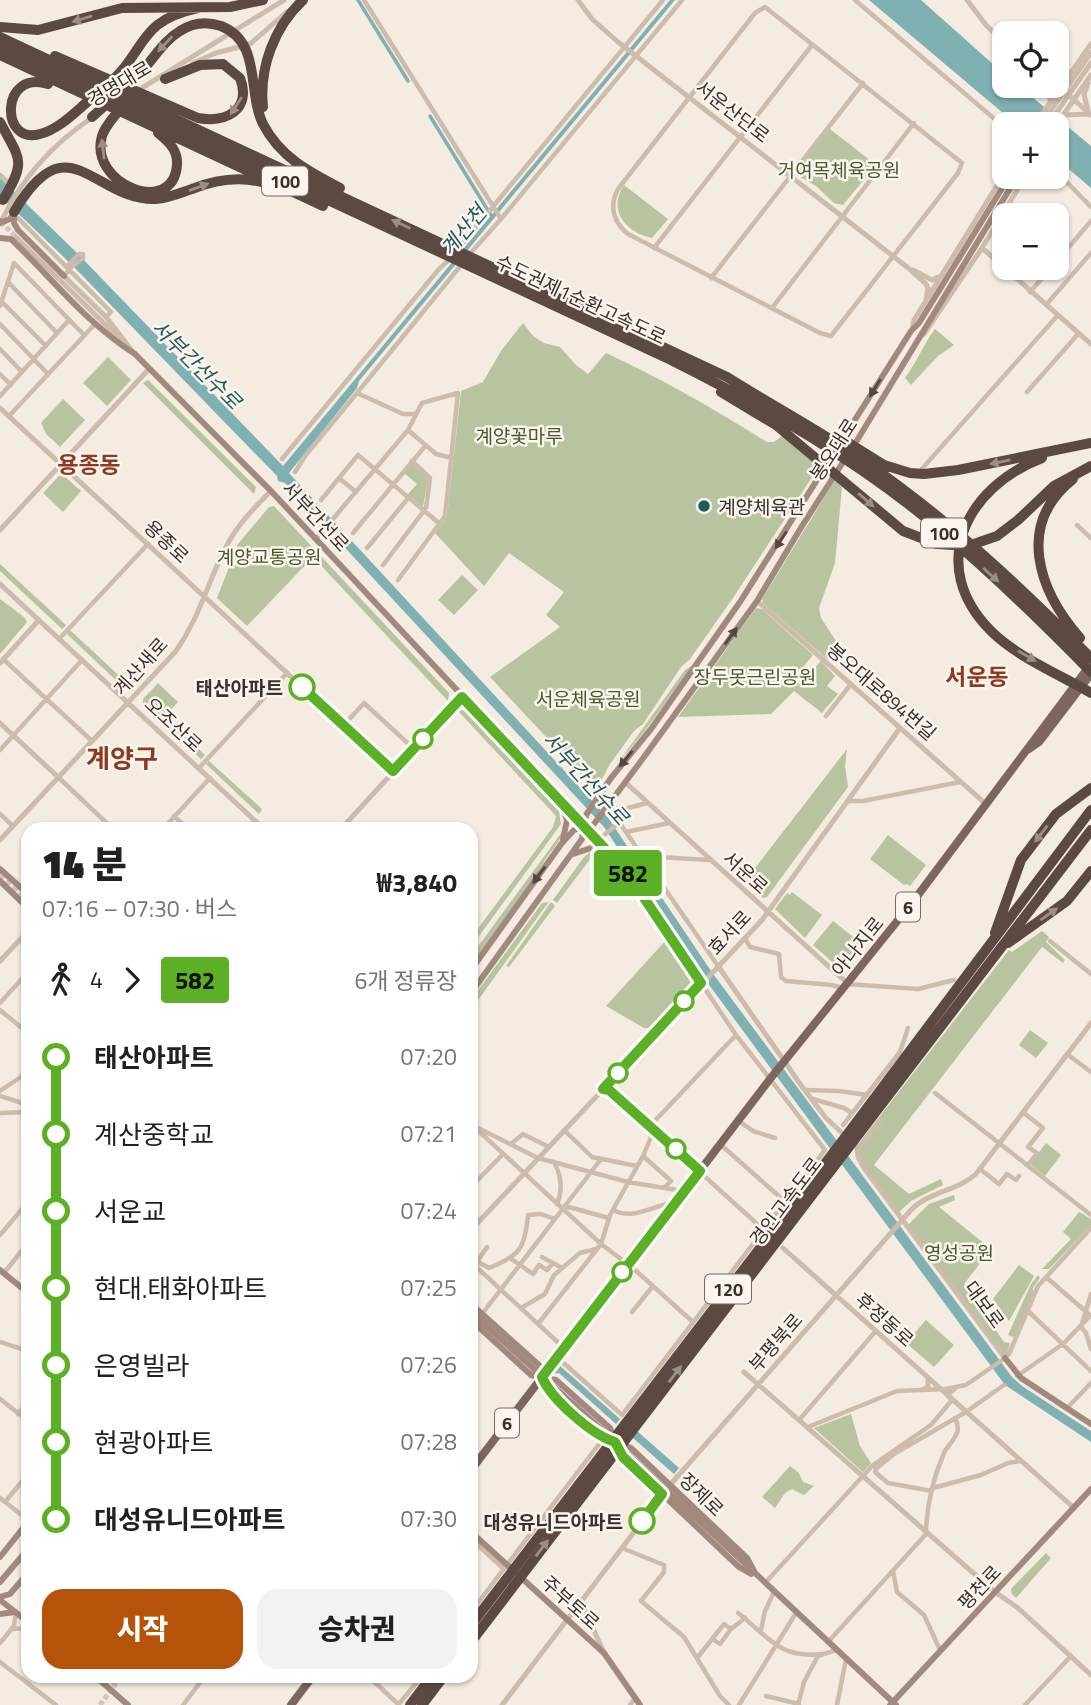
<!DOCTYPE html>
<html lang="ko">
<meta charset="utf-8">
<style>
:root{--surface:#fff;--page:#f2f2f2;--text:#202124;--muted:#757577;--accent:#b45309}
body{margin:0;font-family:"Titillium Web","Noto Sans KR",sans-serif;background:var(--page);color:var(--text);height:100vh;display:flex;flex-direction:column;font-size:26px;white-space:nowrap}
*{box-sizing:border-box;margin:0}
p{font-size:23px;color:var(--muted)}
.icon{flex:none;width:38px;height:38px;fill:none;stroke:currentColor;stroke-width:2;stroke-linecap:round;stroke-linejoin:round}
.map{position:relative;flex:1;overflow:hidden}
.sheet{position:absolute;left:21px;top:822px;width:457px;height:861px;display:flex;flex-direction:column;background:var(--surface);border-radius:21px;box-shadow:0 2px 5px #0004}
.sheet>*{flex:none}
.badge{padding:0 14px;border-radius:5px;font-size:24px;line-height:46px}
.fabs{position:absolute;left:992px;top:21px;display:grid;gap:14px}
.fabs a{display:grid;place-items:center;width:77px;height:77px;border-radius:14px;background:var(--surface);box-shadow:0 2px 5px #0004;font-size:35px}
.map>.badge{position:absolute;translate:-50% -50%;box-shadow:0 0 0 4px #fff}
.legs{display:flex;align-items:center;gap:10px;height:77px;padding:0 21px;font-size:23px}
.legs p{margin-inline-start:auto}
.head{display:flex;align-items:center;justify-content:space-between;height:119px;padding:0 21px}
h1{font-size:38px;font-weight:800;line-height:52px}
.primary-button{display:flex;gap:14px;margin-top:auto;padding:14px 21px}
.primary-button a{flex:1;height:80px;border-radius:21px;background:var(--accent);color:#fff;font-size:28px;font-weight:800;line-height:80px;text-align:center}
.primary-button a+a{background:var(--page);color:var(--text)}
ul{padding:0 21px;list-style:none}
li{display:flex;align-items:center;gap:24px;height:77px;font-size:26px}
li i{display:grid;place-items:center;width:10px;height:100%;margin:0 9px;background:currentColor}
li i::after{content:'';width:18px;height:18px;margin:-9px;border:5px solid;border-radius:50%;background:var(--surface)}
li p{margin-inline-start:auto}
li:first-child i{background:linear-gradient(#0000 50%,currentColor 0)}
li:last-child i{background:linear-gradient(currentColor 50%,#0000 0)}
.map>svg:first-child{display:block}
.green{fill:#b8c4a0}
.water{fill:#7fb0b2}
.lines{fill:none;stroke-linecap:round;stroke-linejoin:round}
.canal{stroke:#7fb0b2;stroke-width:3.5}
.minor-tunnel{stroke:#cfc6bd;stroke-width:4.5;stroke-dasharray:4.5 2;stroke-linecap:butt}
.tertiary-tunnel{stroke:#cfc6bd;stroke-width:5;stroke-dasharray:5 2.5;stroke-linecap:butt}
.secondary-tunnel{stroke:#cfc6bd;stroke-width:6;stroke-dasharray:6 3;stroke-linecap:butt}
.minor{stroke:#cdbbac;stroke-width:4.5}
.tertiary{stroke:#cdbbac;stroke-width:5}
.secondary{stroke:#a18a7d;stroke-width:6}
.primary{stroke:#7d675c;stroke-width:8}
.motorway{stroke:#5c4a42;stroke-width:10}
.oneway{fill:#9c8e87}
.oneway2{fill:#544640}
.line-1-casing{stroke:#fff;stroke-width:16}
.line-1{stroke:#5bb025;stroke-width:10}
.poi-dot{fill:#1f5a5e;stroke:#fbf5ee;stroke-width:2.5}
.stop-1-dot{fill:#fff;stroke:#5bb025;stroke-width:3.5}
.labels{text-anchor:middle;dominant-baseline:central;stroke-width:5;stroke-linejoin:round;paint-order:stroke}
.shield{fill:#fbf5ee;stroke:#756b66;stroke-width:2}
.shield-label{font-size:18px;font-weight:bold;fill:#3b302b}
.street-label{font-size:19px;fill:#3b302b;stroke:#fbf5ee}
.park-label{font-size:19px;fill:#4a5a2e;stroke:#fbf5ee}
.poi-label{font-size:19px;fill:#3b302b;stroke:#fbf5ee;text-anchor:start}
.stop-label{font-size:19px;font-weight:bold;fill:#3b302b;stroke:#fbf5ee;text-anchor:end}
.water-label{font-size:21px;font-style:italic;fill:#1f5a5e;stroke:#fbf5ee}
.quarter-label{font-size:23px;font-weight:bold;fill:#8c3b22;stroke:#fbf5ee}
.district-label{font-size:26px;font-weight:bold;fill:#8c3b22;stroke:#fbf5ee}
</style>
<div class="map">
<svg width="1091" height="1705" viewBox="0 0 1091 1705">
<rect width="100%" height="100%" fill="#f4ebe1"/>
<path class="green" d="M830 129 876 165 843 205 834 203 816 186 800 177 798 169Z
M624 185 668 219 652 238C626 233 607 210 624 185Z
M523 323 533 336 544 343 560 347 576 365 588 374 606 353C662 379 714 409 767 442H774L783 435 820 465 733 598 690 659 681 667 643 724 634 731 610 764 601 781 588 782 490 677 560 627 546 615 564 592 509 553 484 586 435 533 447 517 461 391 483 382 501 351Z
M935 329 954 345 938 356 911 385 905 378C917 362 923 345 935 329Z
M108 357 131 380 107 406 83 383Z
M148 380 256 487 254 494 143 383Z
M63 399 85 420 60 447 46 434 41 423Z
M412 463 428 478 423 507 408 494 417 484 404 473Z
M63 475 81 491 63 512 43 493 59 476Z
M835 480 842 487 835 563 819 608 821 618 838 644 827 659 763 603 762 599Z
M274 506 449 693 448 701 313 557 247 626 217 598 238 544 269 507Z
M0 564 66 625 62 629 0 571Z
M462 575 478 590 454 615 438 600Z
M0 599 24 617 27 622 0 654Z
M756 608 762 609 813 655 793 679 800 684 821 661 835 676 827 686 838 694 822 713 794 691 771 714 678 717Z
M70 630 128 684 122 686 67 634Z
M692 666 644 732 617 764 685 670Z
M158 683 178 702 164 717 205 755 201 759 143 705V699Z
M461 710 466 711 559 811 561 824 471 947V938L553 827 556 816 459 712Z
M847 749 845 766 848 787 767 897 763 898 745 881Z
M209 761 262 809 259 814 206 764Z
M562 832H564C557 847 545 856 539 871L471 966V956Z
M888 835 926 865 910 886 907 884 904 885 870 859Z
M600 851 627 878 642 898 591 858 557 903 553 900 584 857 590 852Z
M792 892 822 915 805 938 775 909 787 893 790 895Z
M549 902 545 907 471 1010V1000L542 903Z
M551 902 555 906 509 967 506 966Z
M833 921 861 943 840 969 813 945Z
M1042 931 1049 937 1046 942 1065 960 1063 963 1042 947 874 1165 909 1194 941 1179 943 1185 911 1201 899 1212 860 1160 859 1143 1009 950 1012 952Z
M667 939 694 980 649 1028H644L606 1006Z
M1030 1030 1048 1043 1036 1058 1019 1045Z
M1046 1143 1061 1155 1045 1176 1030 1164Z
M954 1195 955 1200 939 1207 991 1249 964 1284 1004 1342 1010 1343 1007 1354 1003 1355 908 1225 929 1204Z
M1079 1212 1091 1219V1225L1049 1269H1042L1071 1239 1063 1232Z
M1019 1265 1034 1276 1009 1321 993 1299Z
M1038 1275 1040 1278 1033 1288V1294L1015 1336 1012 1337 1008 1335 1031 1284Z
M926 1320 954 1345 934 1367 906 1343Z
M851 1414 860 1446 871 1463 863 1472 814 1428Z
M790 1466 799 1473 803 1482 814 1486 804 1495 792 1489 785 1493 775 1508 762 1497Z
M1046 1553 1051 1558 1016 1598 1012 1594 1011 1589Z"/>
<path class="water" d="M670 0H675L359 381 357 388 289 473 609 819 711 971 1012 1377 1022 1386 1091 1431V1442L1005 1385 704 978 604 827 285 483 278 481 277 476 72 265 0 196V178L77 253 283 466Z
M869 0H921L1004 74V86H1019L1091 146V188L1057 159V124H1016Z
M559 1365 620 1419 616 1424 559 1373 554 1374Z
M637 1431 679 1468 674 1474 632 1437Z"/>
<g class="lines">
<path class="canal" d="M358 0 408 81
M430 116 492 217"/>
<path class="minor-tunnel" d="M597 788 616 808"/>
<path class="tertiary-tunnel" d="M1 222 16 237
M100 1705 121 1676"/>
<path class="secondary-tunnel" d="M0 874 28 900"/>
<path class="minor" d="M364 0 501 219
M855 0 1004 127
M765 7 962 163 958 173 831 336 820 333 628 234C613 222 609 206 618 189L755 13Z
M1057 172 1091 207
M0 175 9 183
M18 218 111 312 106 317
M654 248 812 45
M458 249 663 0
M467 257 501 219 682 0
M1057 261 1091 221
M64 276 68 271 67 266 79 254H83V258L69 269
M711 278 863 83
M8 282 57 333
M1030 292 1051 268
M2 302 46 346
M1046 305 1091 253
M0 306 14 263 84 335
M772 308 914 123
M0 324 48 374
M0 349 22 372
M0 374 11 385
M1027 392 1079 333
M357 393 462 264
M0 396 69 320
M9 416 95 324
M408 430 436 454 452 458
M282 459 439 269 450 259
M920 471 1058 315
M295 472 305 456 357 393 403 414H416
M339 478 356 492
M321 500 358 455 440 524
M1077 525 1091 538
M353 533 426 445
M316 539 408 430 422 403 458 393 445 516 398 580
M367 548 409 497
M383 565 426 508 430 478 412 461
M59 639 148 544
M3 659 92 741
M826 716 851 684
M344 725 364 703 414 749
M0 750 82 660
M199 768 287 673
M58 777 114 830
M848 801H863L960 782
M616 808 617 819 718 966
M617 811 647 803
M0 814 13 826
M174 816 189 830
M162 830 210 778
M249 830 256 821
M626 832 669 823
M598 840 620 822
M648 863 659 857 709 860
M745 938 750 947 779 954 781 977 786 981 832 985 842 988
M1050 941 1091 974
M847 984 918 989 954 980
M0 1003 28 972
M0 1010 28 1033
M1067 1054 1091 1072
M604 1089 609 1090 764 1230
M805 1090 839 1091 867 1095
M0 1091 21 1077 28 1068
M935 1093 1091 1215
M0 1096 28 1105
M813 1099 844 1108 852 1113
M0 1113 28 1112
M1024 1113 1043 1128 1028 1147 1037 1153 1028 1165
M739 1121 753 1131 775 1138
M471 1124 601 1244 634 1269 693 1322
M843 1125 900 1052 908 1028
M476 1127 538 1158 628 1182 683 1191
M564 1130 592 1157 637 1166
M511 1144 523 1134 549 1147
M720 1144 781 1198
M858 1149 881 1120
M643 1156 671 1181 664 1188
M554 1162C561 1175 563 1190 557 1204
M980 1169 999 1184 1007 1174 1016 1180 1019 1176
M471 1187 503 1154
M565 1206 609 1218
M613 1210C634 1221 654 1205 675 1202
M471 1213 479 1221
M0 1235 28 1202
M542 1257 562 1268
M510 1258 533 1274 539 1265 547 1270 553 1263
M471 1262 564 1348
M477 1262 487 1247
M478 1262 489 1268C520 1256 525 1248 528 1215L541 1214 555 1219
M4 1273 28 1243
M1046 1277 1091 1316
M1091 1294 1081 1327 1086 1333 1091 1349
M521 1308 545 1294 554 1275 580 1253 596 1249
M1028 1311 1091 1371
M632 1312 653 1286
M482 1314 601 1159
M538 1324 601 1244 610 1215 643 1156 651 1137 650 1126 736 1035
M0 1342 28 1351
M558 1358 622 1415 825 1150 736 1035 701 983
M1017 1376 1063 1344 1091 1315
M0 1399 28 1421
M569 1404 604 1437
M1068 1407 1091 1383
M18 1414 28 1402
M800 1419 875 1332
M808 1427 897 1391 945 1389 966 1385 1005 1358 1009 1354 1038 1286 1091 1228
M876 1468 875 1472 888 1483 932 1491
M877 1468 894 1454 966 1412 1004 1385
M933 1488 981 1475 1008 1463 1021 1461
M0 1498 28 1520
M5 1502 28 1474
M926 1531C927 1505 933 1478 944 1453 948 1445 957 1438 958 1429 958 1424 957 1422 955 1418
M471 1539 504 1569
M622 1548 664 1565V1572L641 1601 684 1637 720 1696 729 1705
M893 1571 897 1592 924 1615 940 1650
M765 1583 873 1465 931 1425 952 1400
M471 1612 609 1431 573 1400
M738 1613C768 1636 779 1659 821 1654
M13 1629 28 1628
M761 1630 765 1611 774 1592
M714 1640 720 1644 731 1629
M828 1642 927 1533
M0 1643 14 1626 16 1612
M697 1658 724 1624 731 1629 745 1618
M0 1662 56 1705
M368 1676 398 1704
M766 1696 799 1704
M183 1705 205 1676
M398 1705 422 1676
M630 1705 635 1698
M739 1705 796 1613
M798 1705 804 1682 818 1656 836 1650
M837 1705 846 1659
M1025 1705 1071 1656"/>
<path class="tertiary" d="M578 0 592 19 618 42 907 267 926 284 928 288 926 300
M967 0 986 25 1004 43
M193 63 216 53 250 44 287 12
M1057 77 1069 72
M1088 83 1084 95 1089 114
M1047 86 1050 100
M137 91 284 0
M1072 98 1091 115
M1063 115 1089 114
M1047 116 1091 53
M1052 119 1091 63
M1035 124 1091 44
M1057 124 1091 75
M0 224C21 179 52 144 93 117
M16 237 126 345
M982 248 1091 344
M913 270 932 280 938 277
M64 276 106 317 133 352
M912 330 914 320 1004 174
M924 334 982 248 1025 177
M0 408 393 771
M0 530 149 369
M0 584 265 830
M757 601 987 805
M0 663 39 620
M0 723 58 777
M625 782 847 983
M340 830 462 697
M0 840 176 651C201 615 207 583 226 547 237 525 254 508 271 491
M0 961 28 931
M718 966 803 1088 826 1118 841 1132
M857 1145 858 1157 864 1168 1005 1358
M471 1230 762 920 900 728
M783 1248 1074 1508
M744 1372 995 1592 1018 1608 1091 1675
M924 1389 928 1387V1379
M949 1397 948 1394 955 1388
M581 1601 604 1653
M502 1705 670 1485 911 1210C930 1191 957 1191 976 1174L1091 1023"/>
<path class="secondary" d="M1041 124 1047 116
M1049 124 1052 119
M14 212V223L18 230 64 276
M0 221V223L10 219 13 214
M0 238 11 239C52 278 87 324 135 354L271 491 626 871 701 983
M853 447 1017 177
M562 806 567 820 563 839
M573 854 594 847 606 850
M0 869 28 894
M0 881 28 908
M471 970 562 843 574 830 594 824 644 757 757 601 802 526 847 456
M471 993 582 839 586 815 611 778 651 729 740 602 911 331 919 323 1009 177
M0 1270 28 1293
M471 1304 539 1365 548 1390 601 1438 611 1441
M471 1312 615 1442 896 1705
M471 1320 531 1375 556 1380 610 1428 623 1457 739 1567 751 1574
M1005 1358 1021 1378 1091 1424
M621 1444 631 1448 747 1558 754 1571
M471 1532 604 1653 640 1705
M0 1557 28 1522
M0 1582 28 1549
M0 1597 10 1594 28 1573
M0 1600 28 1622
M0 1614 15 1612
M95 1676 128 1705
M890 1705 1091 1489"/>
<path class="primary" d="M1029 749 1039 742 1091 674
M471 1470 770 1079 915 899 1091 664
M291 1705 313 1676"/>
<path class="motorway" d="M0 27 38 30 122 8 230 7 263 0
M0 37 727 377C773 406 822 432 867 463 949 520 1021 587 1091 658
M0 47 671 360C767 408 862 463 944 533 996 577 1044 624 1091 672
M0 55 323 206
M55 56 198 118C226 123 252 110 240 78L223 64 200 65 165 79
M48 84C0 69 0 146 40 134 60 129 77 110 93 97
M107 85C147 52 136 21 198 8
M263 107C259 68 274 27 303 0
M120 109C114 117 105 126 102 136 88 184 173 218 177 165 178 150 169 142 158 133
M92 117C108 103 124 89 140 73 153 60 163 41 180 31 192 23 206 21 221 26 262 42 247 92 263 124 280 157 309 172 340 188
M0 122C20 160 27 160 3 200
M14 212C69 119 93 201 156 199 169 198 180 193 192 189 215 180 237 176 261 182
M721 392 776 425 903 531 937 544 968 546 997 536 1018 520 1054 486 1091 466
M847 442 884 465 910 473 924 474 958 470 1091 443
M1042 458C966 487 926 566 991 631 1017 657 1059 674 1091 693
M1073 479C1015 525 1039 591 1080 638
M995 933 1021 860 1056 814 1091 788
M1008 943 1067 901 1091 871
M471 1625 843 1140 1091 810
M471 1642 1091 830
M410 1705 432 1676
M422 1705 444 1676"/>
</g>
<defs><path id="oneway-solid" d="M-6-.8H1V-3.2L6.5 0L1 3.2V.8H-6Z" transform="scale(1.75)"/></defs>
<g class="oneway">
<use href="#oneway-solid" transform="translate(82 19) rotate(163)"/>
<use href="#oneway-solid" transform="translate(165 44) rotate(133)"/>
<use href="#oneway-solid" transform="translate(236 106) rotate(123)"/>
<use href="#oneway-solid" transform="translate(103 149) rotate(-96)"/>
<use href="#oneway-solid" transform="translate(199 187) rotate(-20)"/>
<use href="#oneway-solid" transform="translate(401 224) rotate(-155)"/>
<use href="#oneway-solid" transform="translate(1000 462) rotate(168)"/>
<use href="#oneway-solid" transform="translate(866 500) rotate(41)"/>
<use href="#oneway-solid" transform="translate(991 575) rotate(42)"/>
<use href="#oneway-solid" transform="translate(1027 656) rotate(30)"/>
<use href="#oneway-solid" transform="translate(1041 834) rotate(127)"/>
<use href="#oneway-solid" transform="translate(1049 914) rotate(-35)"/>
<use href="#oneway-solid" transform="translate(675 1374) rotate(-53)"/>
<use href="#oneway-solid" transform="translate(542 1548) rotate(-53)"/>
</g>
<g class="oneway2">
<use href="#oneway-solid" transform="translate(875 388) rotate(122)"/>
<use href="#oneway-solid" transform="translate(781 540) rotate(123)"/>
<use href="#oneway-solid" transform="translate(731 636) rotate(-54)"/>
<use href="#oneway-solid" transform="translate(626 759) rotate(129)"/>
<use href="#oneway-solid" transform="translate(539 875) rotate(126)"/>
</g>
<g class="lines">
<defs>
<path id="line-1" d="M302 687 393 771 462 697 626 871 701 983 603 1089 609 1090 700 1171 542 1377C551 1399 592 1435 615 1442L623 1457 662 1494 642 1521"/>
</defs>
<use href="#line-1" class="line-1-casing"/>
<use href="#line-1" class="line-1"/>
</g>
<circle class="poi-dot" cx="704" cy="506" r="7"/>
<g class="stop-1-dot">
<circle cx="302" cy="687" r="12"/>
<circle cx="423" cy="739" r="9"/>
<circle cx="684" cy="1001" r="9"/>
<circle cx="618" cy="1073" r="9"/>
<circle cx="676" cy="1149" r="9"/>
<circle cx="622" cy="1272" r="9"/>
<circle cx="642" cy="1521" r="12"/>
</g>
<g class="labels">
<g class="shield">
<rect x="262" y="166.5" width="46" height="29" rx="5"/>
<rect x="921" y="518.5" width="46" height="29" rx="5"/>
<rect x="896" y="892.5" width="24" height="29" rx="5"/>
<rect x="705" y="1274.5" width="46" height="29" rx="5"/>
<rect x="495" y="1408.5" width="24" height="29" rx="5"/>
</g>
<g class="shield-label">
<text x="285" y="181">100</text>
<text x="944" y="533">100</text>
<text x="908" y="907">6</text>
<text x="728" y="1289">120</text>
<text x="507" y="1423">6</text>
</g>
<g class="street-label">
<text transform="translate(119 83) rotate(-31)">경명대로</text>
<text transform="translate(733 111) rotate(38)">서운산단로</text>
<text transform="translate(581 299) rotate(25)">수도권제1순환고속도로</text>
<text transform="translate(833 449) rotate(-57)">봉오대로</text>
<text transform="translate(316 516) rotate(47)">서부간선로</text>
<text transform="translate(167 541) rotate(43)">용종로</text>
<text transform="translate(140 666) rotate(-48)">계산새로</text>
<text transform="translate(882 691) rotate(41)">봉오대로894번길</text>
<text transform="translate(174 724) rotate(43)">오조산로</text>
<text transform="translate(746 872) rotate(42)">서운로</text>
<text transform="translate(729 932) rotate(-47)">효서로</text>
<text transform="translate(857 946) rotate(-51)">아나지로</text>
<text transform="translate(785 1201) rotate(-53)">경인고속도로</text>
<text transform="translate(985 1304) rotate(54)">대보로</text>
<text transform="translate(885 1319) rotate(42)">후정동로</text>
<text transform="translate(775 1342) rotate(-49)">부평북로</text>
<text transform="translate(702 1494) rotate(44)">장제로</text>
<text transform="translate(979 1587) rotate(-47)">평천로</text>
<text transform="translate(571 1602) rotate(42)">주부토로</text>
</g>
<g class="park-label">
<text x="839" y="169">거여목체육공원</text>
<text x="519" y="435">계양꽃마루</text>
<text x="269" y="556">계양교통공원</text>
<text x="755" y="676">장두못근린공원</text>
<text x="588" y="698">서운체육공원</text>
<text x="959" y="1252">영성공원</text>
</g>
<g class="poi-label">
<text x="718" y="506">계양체육관</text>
</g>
<g class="stop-label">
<text x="283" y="687">태산아파트</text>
<text x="623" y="1521">대성유니드아파트</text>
</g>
<g class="water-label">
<text transform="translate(463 230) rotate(-50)">계산천</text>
<text transform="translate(197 364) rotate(45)">서부간선수로</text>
<text transform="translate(586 778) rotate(48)">서부간선수로</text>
</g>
<g class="quarter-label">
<text x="89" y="464">용종동</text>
<text x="977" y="676">서운동</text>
</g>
<g class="district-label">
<text x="122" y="758">계양구</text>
</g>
</g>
</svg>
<div class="fabs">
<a><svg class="icon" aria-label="locate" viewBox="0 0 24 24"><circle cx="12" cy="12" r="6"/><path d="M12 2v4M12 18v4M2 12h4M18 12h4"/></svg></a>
<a>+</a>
<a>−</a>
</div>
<b class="badge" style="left:628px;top:873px;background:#5bb025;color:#111">582</b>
<section class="sheet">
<div class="head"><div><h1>14 분</h1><p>07:16 – 07:30 · 버스</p></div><b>₩3,840</b></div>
<div class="legs"><svg class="icon" aria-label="walk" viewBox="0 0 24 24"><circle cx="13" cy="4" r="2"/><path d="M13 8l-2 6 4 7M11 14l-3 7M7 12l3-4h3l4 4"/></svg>4<svg class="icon" aria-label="forward" viewBox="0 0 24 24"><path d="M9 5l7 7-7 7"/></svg><b class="badge" style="background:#5bb025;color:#111">582</b><p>6개 정류장</p></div>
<ul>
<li><i style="color:#5bb025"></i><b>태산아파트</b><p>07:20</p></li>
<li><i style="color:#5bb025"></i><span>계산중학교</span><p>07:21</p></li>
<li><i style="color:#5bb025"></i><span>서운교</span><p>07:24</p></li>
<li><i style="color:#5bb025"></i><span>현대.태화아파트</span><p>07:25</p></li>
<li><i style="color:#5bb025"></i><span>은영빌라</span><p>07:26</p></li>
<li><i style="color:#5bb025"></i><span>현광아파트</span><p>07:28</p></li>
<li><i style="color:#5bb025"></i><b>대성유니드아파트</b><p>07:30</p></li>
</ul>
<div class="primary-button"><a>시작</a><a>승차권</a></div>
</section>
</div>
